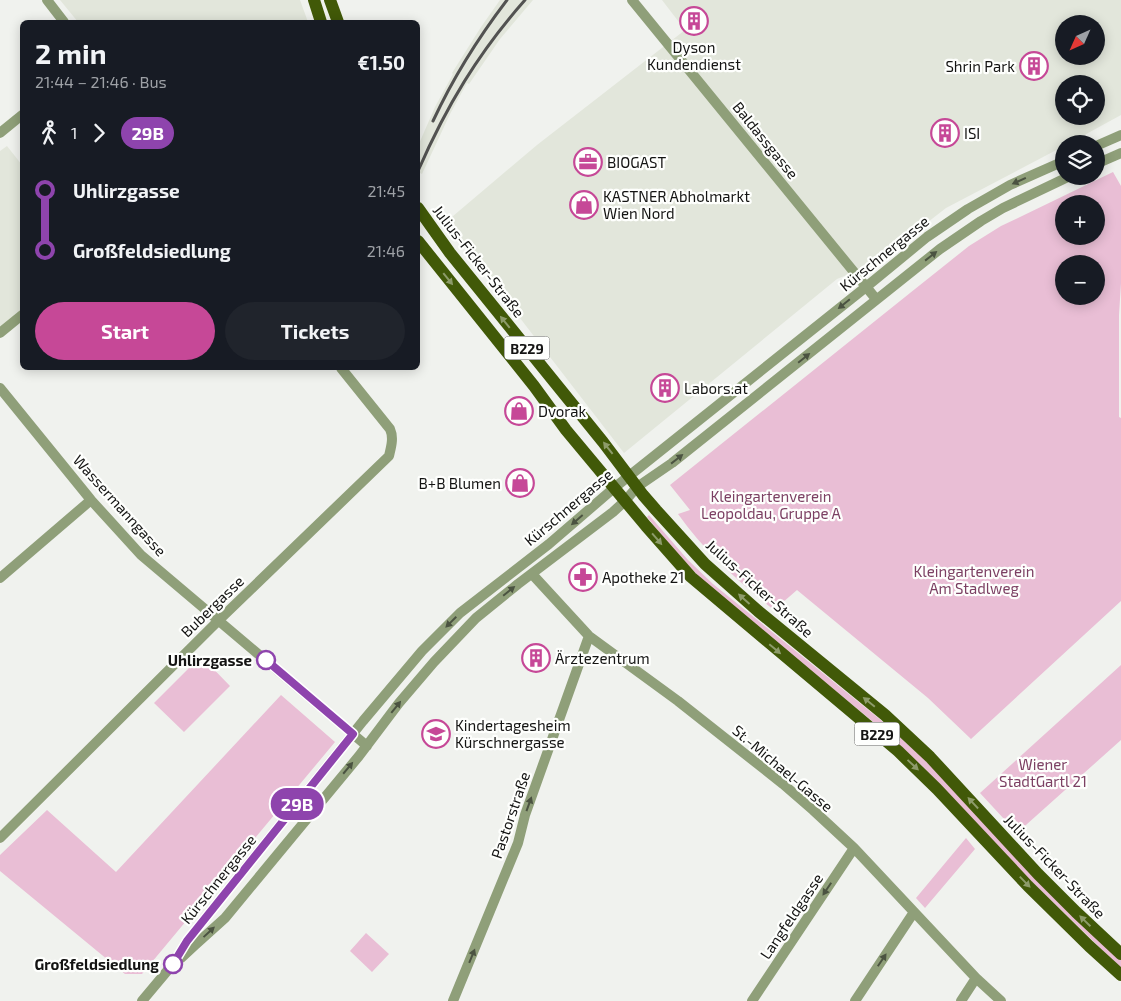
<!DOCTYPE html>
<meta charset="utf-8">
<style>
:root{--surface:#171b24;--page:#20242c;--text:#f1f3f6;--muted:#9ea1a6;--accent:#c64897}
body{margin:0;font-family:"Exo 2",sans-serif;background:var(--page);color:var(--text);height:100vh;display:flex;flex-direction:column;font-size:19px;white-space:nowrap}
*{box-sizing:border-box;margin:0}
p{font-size:16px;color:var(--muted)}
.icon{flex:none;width:28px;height:28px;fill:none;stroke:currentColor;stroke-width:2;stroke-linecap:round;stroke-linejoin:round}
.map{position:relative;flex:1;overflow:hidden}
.drawer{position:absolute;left:20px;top:20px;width:400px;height:350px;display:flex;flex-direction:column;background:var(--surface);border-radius:8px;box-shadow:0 2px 12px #0003}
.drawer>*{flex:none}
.badge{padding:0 10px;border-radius:16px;font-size:18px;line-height:32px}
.needle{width:32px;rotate:225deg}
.fabs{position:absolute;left:1055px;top:15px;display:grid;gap:10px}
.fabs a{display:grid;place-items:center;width:50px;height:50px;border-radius:50%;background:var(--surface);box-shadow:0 2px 12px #0003;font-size:25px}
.map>.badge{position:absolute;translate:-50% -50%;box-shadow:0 0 0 2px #fff}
.legs{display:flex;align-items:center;gap:8px;height:55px;padding:0 15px;font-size:16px}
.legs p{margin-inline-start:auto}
.headline{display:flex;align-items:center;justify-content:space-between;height:85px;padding:0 15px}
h1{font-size:28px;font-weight:700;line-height:38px}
.action{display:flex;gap:10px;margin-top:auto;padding:10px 15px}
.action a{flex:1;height:58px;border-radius:30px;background:var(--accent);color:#fff;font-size:20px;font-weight:700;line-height:58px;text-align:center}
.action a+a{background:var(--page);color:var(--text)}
ul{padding:0 15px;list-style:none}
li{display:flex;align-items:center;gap:18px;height:60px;font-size:19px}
li i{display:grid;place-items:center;width:8px;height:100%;margin:0 6px;background:currentColor}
li i::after{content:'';width:12px;height:12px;margin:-6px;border:4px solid;border-radius:50%;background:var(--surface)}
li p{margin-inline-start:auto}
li:first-child i{background:linear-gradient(#0000 50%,currentColor 0)}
li:last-child i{background:linear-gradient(currentColor 50%,#0000 0)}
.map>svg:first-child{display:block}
.built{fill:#e2e6db;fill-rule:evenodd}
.green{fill:#e9bed5;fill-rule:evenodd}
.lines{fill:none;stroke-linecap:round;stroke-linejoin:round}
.minor{stroke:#8f9f79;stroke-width:10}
.major{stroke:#415908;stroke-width:12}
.rail{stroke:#525251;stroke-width:3}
.oneway{fill:#4b5341}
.oneway2{fill:#8d9b6a}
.line-1-casing{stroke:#fff;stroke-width:11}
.line-1{stroke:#8e44ad;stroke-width:8}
.stop-1-dot{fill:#fff;stroke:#8e44ad;stroke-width:2.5}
.labels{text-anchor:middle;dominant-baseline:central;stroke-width:4.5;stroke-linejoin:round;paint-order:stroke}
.shield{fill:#fefffd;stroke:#5a5a59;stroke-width:1}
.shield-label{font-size:14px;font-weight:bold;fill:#141413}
.poi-label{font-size:15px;fill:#141413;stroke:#fefffd;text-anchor:start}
.street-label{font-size:15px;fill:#141413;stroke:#fefffd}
.park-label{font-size:15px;fill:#7c4063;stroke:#fefffd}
.stop-label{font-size:15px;font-weight:bold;fill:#141413;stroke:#fefffd;text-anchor:end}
</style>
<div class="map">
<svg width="1121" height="1001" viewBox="0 0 1121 1001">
<rect width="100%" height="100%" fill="#f0f2ee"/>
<path class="built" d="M60 0H300L308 22H78Z
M500 0H533L500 39 469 84 467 83 450 114 422 174 418 172V146L435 107 453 74 452 73 481 27Z
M662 0H1121V115L1068 144H1064V146L946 208 874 264 837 279 624 453 446 222 537 145 685 30ZM1064 24H1096V56H1064ZM1064 84H1096V116H1064Z
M7 146 22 165V310L0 328V151Z"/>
<path class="green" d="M1113 172 1121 186V283L1119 315V417L1121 418V601L971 739 928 698 797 590 774 610C739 582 704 551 678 514L690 510 670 485 910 293 969 246 1001 226 1020 217ZM1064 204H1096V236H1064ZM1064 264H1096V296H1064Z
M649 515 688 560 713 584 882 721 927 762 1121 960V968L1027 877 922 766 877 725 710 588 674 550 647 517Z
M201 656 230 686 184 732 154 703Z
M1121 665V740L1017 833 980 793Z
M281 695 335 742 142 974H125L0 871V855L47 810 116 872Z
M966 838 975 849 925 908 916 898Z
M366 933 389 954 372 972 350 951Z"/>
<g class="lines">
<path class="minor" d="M47 0 64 22
M632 0 876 299
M0 133 22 115
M1096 146 1121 135
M1096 164 1121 153
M0 333 22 315
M0 388 91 500 141 555 367 746
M532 574 589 636 678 701 783 784 813 810 854 848 976 978 1001 1001
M0 578 91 500
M0 838 218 621 389 456C391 447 394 438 390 429L341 368
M181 958 195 945 225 918 359 756 399 703 434 662 476 618 518 584 613 512 625 501 637 487 672 463 940 249 981 221 1003 208 1070 176
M142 1001 173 964 187 941 363 721 422 651 460 613 549 544 614 488 866 287 927 237 968 209 1010 185 1064 161
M453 1001 518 843 525 815 589 636
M752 1001 854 848
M855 1001 914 912
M961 1001 976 978"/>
<path class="major" d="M314 0 321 22
M330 0 338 22
M418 208 450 253 603 442 643 495 656 510 705 564 758 611 885 715 930 757 1038 874 1076 912 1121 954
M418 241 534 386 566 430 646 526 691 577 898 751 937 789 1028 886 1089 946 1121 975"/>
<path class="rail" d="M433 121C453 78 478 38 507 0
M418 171C446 107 478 53 525 0"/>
</g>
<defs><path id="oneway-solid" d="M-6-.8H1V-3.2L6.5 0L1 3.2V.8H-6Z" transform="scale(1.25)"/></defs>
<g class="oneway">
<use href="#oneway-solid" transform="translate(1019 181) rotate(156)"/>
<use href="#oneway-solid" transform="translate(931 256) rotate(-38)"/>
<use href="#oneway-solid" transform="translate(844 304) rotate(141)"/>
<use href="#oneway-solid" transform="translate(804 358) rotate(-39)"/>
<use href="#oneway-solid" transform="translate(677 459) rotate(-38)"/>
<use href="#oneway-solid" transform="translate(577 520) rotate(139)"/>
<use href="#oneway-solid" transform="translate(509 591) rotate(-39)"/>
<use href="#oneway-solid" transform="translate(451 622) rotate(135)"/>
<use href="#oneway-solid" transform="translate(396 707) rotate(-51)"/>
<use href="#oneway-solid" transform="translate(348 768) rotate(-50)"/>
<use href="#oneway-solid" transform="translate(529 804) rotate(-70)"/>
<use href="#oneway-solid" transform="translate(827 889) rotate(124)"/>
<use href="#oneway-solid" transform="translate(209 932) rotate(-43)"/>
<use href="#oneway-solid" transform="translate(472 956) rotate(-68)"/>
<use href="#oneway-solid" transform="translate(882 960) rotate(-56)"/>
</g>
<g class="oneway2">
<use href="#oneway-solid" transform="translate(448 279) rotate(51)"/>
<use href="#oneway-solid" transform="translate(505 322) rotate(-129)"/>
<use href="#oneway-solid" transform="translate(608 448) rotate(-128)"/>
<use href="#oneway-solid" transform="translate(657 539) rotate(49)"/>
<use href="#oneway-solid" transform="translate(744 599) rotate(-138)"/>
<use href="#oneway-solid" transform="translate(775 649) rotate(40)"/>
<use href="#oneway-solid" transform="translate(869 702) rotate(-141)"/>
<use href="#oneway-solid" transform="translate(913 765) rotate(43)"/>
<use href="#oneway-solid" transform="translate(973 803) rotate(-133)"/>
<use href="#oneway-solid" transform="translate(1025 882) rotate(46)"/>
<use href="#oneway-solid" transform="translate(1085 921) rotate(-136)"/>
</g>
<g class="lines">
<defs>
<path id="line-1" d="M173 964 187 941 353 734 266 660"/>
</defs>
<use href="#line-1" class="line-1-casing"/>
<use href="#line-1" class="line-1"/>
</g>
<defs>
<symbol id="building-ring" viewBox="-11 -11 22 22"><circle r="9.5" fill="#fefffd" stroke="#c64897" stroke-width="1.5"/><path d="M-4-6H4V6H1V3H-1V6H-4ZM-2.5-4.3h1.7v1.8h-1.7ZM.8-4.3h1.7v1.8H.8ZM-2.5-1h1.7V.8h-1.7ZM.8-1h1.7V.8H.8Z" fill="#c64897"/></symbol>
<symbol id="office-ring" viewBox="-11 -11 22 22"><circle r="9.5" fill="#fefffd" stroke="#c64897" stroke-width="1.5"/><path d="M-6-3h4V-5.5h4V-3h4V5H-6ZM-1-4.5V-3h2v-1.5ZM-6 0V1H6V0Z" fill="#c64897"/></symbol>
<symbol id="shop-ring" viewBox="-11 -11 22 22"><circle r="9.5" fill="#fefffd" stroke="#c64897" stroke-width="1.5"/><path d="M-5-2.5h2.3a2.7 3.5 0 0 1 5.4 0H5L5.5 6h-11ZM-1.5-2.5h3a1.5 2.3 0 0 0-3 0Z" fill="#c64897"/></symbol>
<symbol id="pharmacy-ring" viewBox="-11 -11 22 22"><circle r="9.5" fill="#fefffd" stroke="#c64897" stroke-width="1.5"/><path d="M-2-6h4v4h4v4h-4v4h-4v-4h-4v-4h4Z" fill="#c64897"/></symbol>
<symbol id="school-ring" viewBox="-11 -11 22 22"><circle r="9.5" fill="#fefffd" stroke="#c64897" stroke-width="1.5"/><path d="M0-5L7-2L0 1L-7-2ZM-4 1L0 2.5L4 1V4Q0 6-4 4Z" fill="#c64897"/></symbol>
</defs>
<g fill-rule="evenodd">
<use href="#building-ring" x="678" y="5" width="32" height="32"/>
<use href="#building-ring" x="1018" y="50" width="32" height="32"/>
<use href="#building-ring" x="929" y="117" width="32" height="32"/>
<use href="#office-ring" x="572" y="146" width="32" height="32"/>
<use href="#shop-ring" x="568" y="189" width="32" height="32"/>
<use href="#building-ring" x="649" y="372" width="32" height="32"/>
<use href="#shop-ring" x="503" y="395" width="32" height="32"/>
<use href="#shop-ring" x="504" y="467" width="32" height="32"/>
<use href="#pharmacy-ring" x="567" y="561" width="32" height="32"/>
<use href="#building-ring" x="520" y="642" width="32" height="32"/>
<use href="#school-ring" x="420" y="718" width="32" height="32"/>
</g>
<g class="stop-1-dot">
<circle cx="266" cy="660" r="9"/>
<circle cx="173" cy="964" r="9"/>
</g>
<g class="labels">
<g class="shield">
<rect x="504.5" y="336.5" width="45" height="23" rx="4"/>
<rect x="854.5" y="722.5" width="45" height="23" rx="4"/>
</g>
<g class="shield-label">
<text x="527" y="348">B229</text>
<text x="877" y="734">B229</text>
</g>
<g class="poi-label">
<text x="694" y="47" text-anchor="middle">Dyson<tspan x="694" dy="17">Kundendienst</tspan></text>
<text x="1015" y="66" text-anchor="end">Shrin Park</text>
<text x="964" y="133">ISI</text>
<text x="607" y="162">BIOGAST</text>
<text x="603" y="196">KASTNER Abholmarkt<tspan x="603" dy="17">Wien Nord</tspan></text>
<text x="684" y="388">Labors.at</text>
<text x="538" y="411">Dvorak</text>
<text x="501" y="483" text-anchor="end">B+B Blumen</text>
<text x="602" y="577">Apotheke 21</text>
<text x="555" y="658">Ärztezentrum</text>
<text x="455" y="725">Kindertagesheim<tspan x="455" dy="17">Kürschnergasse</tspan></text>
</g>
<g class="street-label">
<text transform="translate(766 140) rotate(51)">Baldassgasse</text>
<text transform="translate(884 253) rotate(-39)">Kürschnergasse</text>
<text transform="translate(479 261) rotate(52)">Julius-Ficker-Straße</text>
<text transform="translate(120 505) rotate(48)">Wassermanngasse</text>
<text transform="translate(568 507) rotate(-40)">Kürschnergasse</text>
<text transform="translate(760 588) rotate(42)">Julius-Ficker-Straße</text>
<text transform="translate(212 606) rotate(-44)">Bubergasse</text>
<text transform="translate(783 768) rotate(40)">St.-Michael-Gasse</text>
<text transform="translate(510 815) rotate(-71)">Pastorstraße</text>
<text transform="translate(1055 866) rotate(46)">Julius-Ficker-Straße</text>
<text transform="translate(218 879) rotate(-51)">Kürschnergasse</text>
<text transform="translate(791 916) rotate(-56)">Langfeldgasse</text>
</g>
<g class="park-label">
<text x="771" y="496">Kleingartenverein<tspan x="771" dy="17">Leopoldau, Gruppe A</tspan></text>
<text x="974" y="571">Kleingartenverein<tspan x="974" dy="17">Am Stadlweg</tspan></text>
<text x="1043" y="764">Wiener<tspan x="1043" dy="17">StadtGartl 21</tspan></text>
</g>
<g class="stop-label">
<text x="252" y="660">Uhlirzgasse</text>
<text x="159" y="964">Großfeldsiedlung</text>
</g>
</g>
</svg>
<div class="fabs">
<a><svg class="needle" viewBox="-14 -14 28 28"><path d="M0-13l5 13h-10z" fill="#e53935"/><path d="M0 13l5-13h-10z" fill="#9ea1a6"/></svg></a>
<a><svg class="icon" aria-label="locate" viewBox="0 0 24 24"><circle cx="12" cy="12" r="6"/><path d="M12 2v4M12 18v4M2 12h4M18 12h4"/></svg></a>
<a><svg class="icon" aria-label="layers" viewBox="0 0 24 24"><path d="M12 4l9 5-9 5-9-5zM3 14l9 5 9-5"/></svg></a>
<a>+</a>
<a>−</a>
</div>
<b class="badge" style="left:297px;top:804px;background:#8e44ad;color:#fff">29B</b>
<section class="drawer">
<div class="headline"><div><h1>2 min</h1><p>21:44 – 21:46 · Bus</p></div><b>€1.50</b></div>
<div class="legs"><svg class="icon" aria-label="walk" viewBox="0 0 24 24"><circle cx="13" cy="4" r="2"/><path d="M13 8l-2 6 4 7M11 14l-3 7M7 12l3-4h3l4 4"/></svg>1<svg class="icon" aria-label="forward" viewBox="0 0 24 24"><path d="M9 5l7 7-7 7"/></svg><b class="badge" style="background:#8e44ad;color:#fff">29B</b></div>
<ul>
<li><i style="color:#8e44ad"></i><b>Uhlirzgasse</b><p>21:45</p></li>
<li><i style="color:#8e44ad"></i><b>Großfeldsiedlung</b><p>21:46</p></li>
</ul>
<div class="action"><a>Start</a><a>Tickets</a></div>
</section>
</div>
